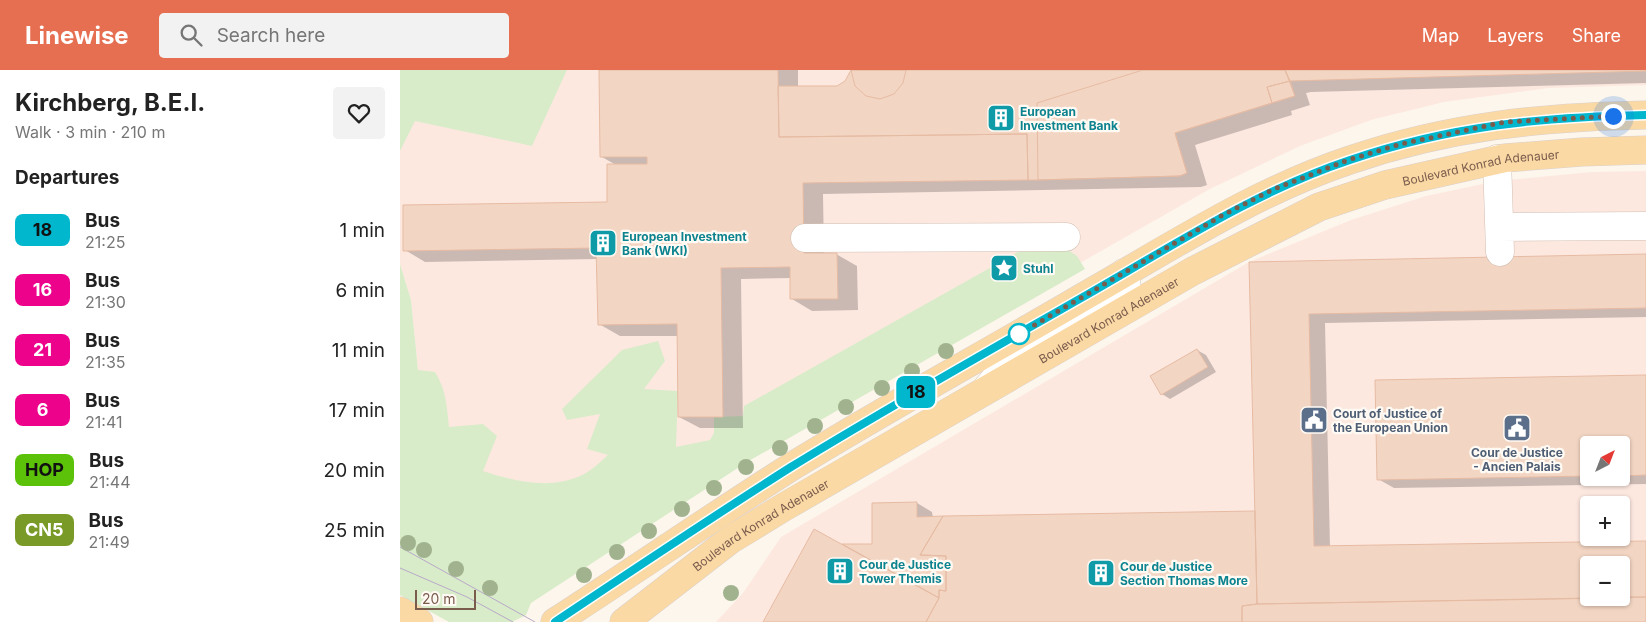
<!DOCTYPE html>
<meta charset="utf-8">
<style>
:root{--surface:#fff;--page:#f2f2f2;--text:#222;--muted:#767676;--accent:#e76f51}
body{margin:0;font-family:Inter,sans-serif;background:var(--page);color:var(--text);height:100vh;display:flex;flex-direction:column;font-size:19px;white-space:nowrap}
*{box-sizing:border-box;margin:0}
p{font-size:16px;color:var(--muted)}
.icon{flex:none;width:28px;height:28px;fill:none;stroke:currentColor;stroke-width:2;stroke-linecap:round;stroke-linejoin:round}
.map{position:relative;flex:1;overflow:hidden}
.panel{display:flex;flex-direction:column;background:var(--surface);width:400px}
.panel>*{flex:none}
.badge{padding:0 10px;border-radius:8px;font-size:18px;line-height:32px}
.needle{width:32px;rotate:42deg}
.controls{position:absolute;left:1180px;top:366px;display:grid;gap:10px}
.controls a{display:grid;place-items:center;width:50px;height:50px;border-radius:5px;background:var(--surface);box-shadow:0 1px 4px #0004;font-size:25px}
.scale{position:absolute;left:15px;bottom:12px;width:61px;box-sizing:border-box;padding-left:5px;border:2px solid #7a5c4d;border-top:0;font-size:14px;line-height:18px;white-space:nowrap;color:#7a5c4d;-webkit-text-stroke:4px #fffaf3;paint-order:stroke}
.you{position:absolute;width:25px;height:25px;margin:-12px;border:4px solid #fff;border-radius:50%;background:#1a73e8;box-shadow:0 0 0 8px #1a73e833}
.map>.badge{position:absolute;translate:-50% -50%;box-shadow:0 0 0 2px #fff}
h2{padding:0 15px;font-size:19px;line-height:45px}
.round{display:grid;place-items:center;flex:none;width:52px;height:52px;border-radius:5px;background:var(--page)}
.headline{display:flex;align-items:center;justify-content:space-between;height:85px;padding:0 15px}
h1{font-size:24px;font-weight:700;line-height:38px}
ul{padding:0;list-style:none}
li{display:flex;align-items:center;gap:15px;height:60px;padding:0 15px}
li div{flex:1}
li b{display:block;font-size:19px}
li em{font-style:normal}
li .badge{min-width:55px;font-weight:700;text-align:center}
header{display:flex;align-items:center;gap:30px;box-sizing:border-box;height:70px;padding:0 25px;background:var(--accent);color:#fff}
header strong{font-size:24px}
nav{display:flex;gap:28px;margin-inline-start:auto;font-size:18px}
.search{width:350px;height:45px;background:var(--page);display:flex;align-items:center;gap:12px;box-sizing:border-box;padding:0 18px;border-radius:5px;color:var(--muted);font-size:19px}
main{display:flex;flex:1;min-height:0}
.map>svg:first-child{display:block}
.commercial{fill:#fde8e0;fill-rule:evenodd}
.green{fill:#d8ecc9}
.shadow{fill:#0003;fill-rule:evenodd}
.building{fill:#f3d5c3;stroke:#e6bba3}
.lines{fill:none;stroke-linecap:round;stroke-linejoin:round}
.minor-casing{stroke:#d1beb0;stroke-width:29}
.major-casing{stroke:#dad1cd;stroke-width:29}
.minor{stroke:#fff;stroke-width:28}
.major{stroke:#fbd9a5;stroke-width:28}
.tram{stroke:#b9a8c9;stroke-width:1}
.tree{fill:#a0b28e}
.line-casing{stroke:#fff;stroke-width:11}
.line{stroke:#00b7ce;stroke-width:8}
.walk{stroke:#7a5c4d;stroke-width:5;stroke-dasharray:0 9}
.stop-dot{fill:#fff;stroke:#00b7ce;stroke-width:2.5}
.labels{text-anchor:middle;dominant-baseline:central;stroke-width:4.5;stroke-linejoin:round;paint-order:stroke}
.culture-label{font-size:12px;font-weight:bold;fill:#0d838f;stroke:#fffaf3;text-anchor:start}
.street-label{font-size:12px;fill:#7a5c4d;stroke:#fffaf3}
.service-label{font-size:12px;font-weight:bold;fill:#4e5e75;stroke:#fffaf3;text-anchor:start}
</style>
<header>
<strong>Linewise</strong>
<div class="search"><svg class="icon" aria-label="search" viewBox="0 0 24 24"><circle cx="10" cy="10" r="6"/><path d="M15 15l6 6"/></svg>Search here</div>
<nav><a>Map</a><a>Layers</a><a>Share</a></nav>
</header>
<main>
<section class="panel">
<div class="headline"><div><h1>Kirchberg, B.E.I.</h1><p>Walk · 3 min · 210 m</p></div><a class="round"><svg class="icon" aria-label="heart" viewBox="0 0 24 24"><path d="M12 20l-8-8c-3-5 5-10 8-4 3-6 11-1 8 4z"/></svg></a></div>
<h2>Departures</h2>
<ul>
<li><span class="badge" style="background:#00b7ce;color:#111">18</span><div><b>Bus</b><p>21:25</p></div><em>1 min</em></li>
<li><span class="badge" style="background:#ed028c;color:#fff">16</span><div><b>Bus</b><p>21:30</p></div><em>6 min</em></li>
<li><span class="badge" style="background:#ed028c;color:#fff">21</span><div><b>Bus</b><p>21:35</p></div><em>11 min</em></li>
<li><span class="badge" style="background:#ed028c;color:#fff">6</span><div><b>Bus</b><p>21:41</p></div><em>17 min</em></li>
<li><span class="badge" style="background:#5bc109;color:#111">HOP</span><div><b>Bus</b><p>21:44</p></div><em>20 min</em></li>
<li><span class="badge" style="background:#799a27;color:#fff">CN5</span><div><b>Bus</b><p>21:49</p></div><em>25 min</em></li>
</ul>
</section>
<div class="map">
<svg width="1246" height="552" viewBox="0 0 1246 552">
<rect width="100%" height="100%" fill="#fdf6ec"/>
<path class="commercial" d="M21 0H1246V15L1149 18 1044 32 971 50 900 76 810 119 362 374 316 398 67 437 18 301 11 230 0 194V81Z
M1246 101V552H316L343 523 381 467 849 192 951 150 1026 126 1097 111 1191 102ZM1189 375H1221V408H1189ZM1189 435H1221V468H1189ZM1189 495H1221V528H1189Z"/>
<path class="green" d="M0 0H167L132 76 15 51 0 81Z
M668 180 677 186 685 199 347 392 131 533 126 545 112 552H49L0 525V194L11 230 18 300 35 302C46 319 47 337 49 357L83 354 97 366 83 401C113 411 149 420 180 406 190 402 200 392 208 385L187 379 200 344 167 350 162 339 222 280 258 271 265 291 244 319 278 321 276 377 310 370 314 363V347L343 346 344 336 620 181Z"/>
<path class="shadow" d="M200 0H398V17L437 18 446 12 453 0H1246V13L911 22 906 23 910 35 891 41 892 45 795 75 807 115 801 117 423 124 424 184H436L457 196 458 240 412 241 392 229 391 208 341 209 343 358H300L279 347 278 266H220L199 254 198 189 25 192 5 180 209 133 216 95 202 87Z
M1246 185V247L925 253 930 477 1246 472V552H364L442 476 473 475 517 433 532 442 533 448 856 442 850 193ZM1189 495H1221V528H1189Z
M797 280 806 285 816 302 770 329 762 324Z
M1246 307V414L994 418 978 409ZM1189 375H1221V408H1189Z"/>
<path class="building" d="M199 0H378L379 67 627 64 628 110 403 113 404 183H437L438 229H390V197L321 198 323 347H278L277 254 198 255 196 178 3 181V135L207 132V94H247V87H200Z
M451 0H885L890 11 867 17 872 33 775 63 787 103 780 106 638 110H628L627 64 379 67 378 16H437L445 11Z
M451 0H506L503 13 494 24 480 29 466 26 455 16Z
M743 0H885L895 26 775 63 787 103 780 106 638 110 637 33Z
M885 0H1246V1L890 11Z
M890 11 895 26 872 33 867 17Z
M1246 184V238L909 244 914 476 1246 471V527H1221V495H1189V528H1215L857 534 849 192Z
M797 279 808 297 761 325 750 306Z
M1246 305V405L1221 406V375H1189V406L977 410 975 310Z
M517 432V447L543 446 520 485 546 486V521L539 520V528L442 474H472V433Z
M855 441 857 534 842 536V552H526L539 528V520L546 521V486L520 485 543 446Z
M414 459 539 528 526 552H363Z
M1246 527V552H842V536L857 534Z"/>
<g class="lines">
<defs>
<path id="minor" d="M1097 89 1100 182
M1100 157 1246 156
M405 168 666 167
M588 317 613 288 722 226C727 218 728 213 724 203"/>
<g id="major">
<path d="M0 541 19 552"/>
<path d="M155 552C234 501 312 447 391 397 487 338 586 284 683 227 771 177 854 122 950 90 1050 56 1141 47 1246 45"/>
<path id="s1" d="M224 552 330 470 384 437 793 201 919 137 985 115 1105 88 1182 82 1246 80"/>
</g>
</defs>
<use href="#minor" class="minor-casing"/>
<use href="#major" class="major-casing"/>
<use href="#minor" class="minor"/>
<use href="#major" class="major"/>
<path class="tram" d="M0 477 135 552
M0 498 67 527 113 552"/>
</g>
<g class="tree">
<circle cx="546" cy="281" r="8"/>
<circle cx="512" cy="301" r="8"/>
<circle cx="482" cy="318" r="8"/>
<circle cx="446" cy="337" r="8"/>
<circle cx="415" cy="356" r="8"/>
<circle cx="380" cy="378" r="8"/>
<circle cx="346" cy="397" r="8"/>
<circle cx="314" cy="418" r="8"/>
<circle cx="282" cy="439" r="8"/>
<circle cx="249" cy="461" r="8"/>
<circle cx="8" cy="473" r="8"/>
<circle cx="24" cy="480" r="8"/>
<circle cx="217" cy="482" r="8"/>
<circle cx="56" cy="499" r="8"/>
<circle cx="184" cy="505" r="8"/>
<circle cx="90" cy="518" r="8"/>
<circle cx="331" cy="523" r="8"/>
</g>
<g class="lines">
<defs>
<path id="line" d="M155 552C233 500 312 447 391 397 487 338 585 283 683 227 771 177 854 122 950 90 1050 56 1141 47 1246 45"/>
</defs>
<use href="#line" class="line-casing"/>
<use href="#line" class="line"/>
<path class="walk" d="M619 264 823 145 872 120 948 90 1001 74 1105 52 1213 46"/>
</g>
<defs>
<symbol id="building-square" viewBox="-11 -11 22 22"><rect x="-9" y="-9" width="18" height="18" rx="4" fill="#0f9aa8" stroke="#fffaf3"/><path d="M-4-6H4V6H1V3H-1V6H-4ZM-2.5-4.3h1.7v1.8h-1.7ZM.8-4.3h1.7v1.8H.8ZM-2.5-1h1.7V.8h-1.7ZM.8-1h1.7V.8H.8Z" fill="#fff"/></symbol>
<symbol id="sight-square" viewBox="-11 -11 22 22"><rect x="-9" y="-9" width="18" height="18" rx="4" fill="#0f9aa8" stroke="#fffaf3"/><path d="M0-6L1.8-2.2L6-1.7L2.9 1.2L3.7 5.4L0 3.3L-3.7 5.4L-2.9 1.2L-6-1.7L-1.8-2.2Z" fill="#fff"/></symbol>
<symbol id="civic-square" viewBox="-11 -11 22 22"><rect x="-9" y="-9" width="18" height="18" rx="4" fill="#5c6f8a" stroke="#fffaf3"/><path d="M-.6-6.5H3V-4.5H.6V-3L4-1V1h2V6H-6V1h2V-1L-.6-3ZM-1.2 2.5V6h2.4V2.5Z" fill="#fff"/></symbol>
</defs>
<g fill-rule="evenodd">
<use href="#building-square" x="585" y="32" width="32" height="32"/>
<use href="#building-square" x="187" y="157" width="32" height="32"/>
<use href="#sight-square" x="588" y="182" width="32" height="32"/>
<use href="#civic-square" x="898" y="334" width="32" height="32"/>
<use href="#civic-square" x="1101" y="342" width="32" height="32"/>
<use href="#building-square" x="424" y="485" width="32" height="32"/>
<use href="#building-square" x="685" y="487" width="32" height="32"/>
</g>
<circle class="stop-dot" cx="619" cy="264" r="10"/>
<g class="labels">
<g class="culture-label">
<text x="620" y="41">European<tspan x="620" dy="14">Investment Bank</tspan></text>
<text x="222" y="166">European Investment<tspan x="222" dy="14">Bank (WKI)</tspan></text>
<text x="623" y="198">Stuhl</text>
<text x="459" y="494">Cour de Justice<tspan x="459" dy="14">Tower Themis</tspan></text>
<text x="720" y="496">Cour de Justice<tspan x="720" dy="14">Section Thomas More</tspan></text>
</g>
<g class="street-label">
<text stroke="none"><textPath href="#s1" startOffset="978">Boulevard Konrad Adenauer</textPath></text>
<text stroke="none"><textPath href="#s1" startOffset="572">Boulevard Konrad Adenauer</textPath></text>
<text stroke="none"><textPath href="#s1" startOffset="168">Boulevard Konrad Adenauer</textPath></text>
</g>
<g class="service-label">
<text x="933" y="343">Court of Justice of<tspan x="933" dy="14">the European Union</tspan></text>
<text x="1117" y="382" text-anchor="middle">Cour de Justice<tspan x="1117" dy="14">- Ancien Palais</tspan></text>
</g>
</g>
</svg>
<div class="controls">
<a><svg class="needle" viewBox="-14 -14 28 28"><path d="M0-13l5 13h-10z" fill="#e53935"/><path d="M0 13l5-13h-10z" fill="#767676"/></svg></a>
<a>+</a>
<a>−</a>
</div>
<div class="scale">20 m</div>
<div class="you" style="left:1213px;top:46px"></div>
<b class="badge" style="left:516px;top:322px;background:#00b7ce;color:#111">18</b>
</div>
</main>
